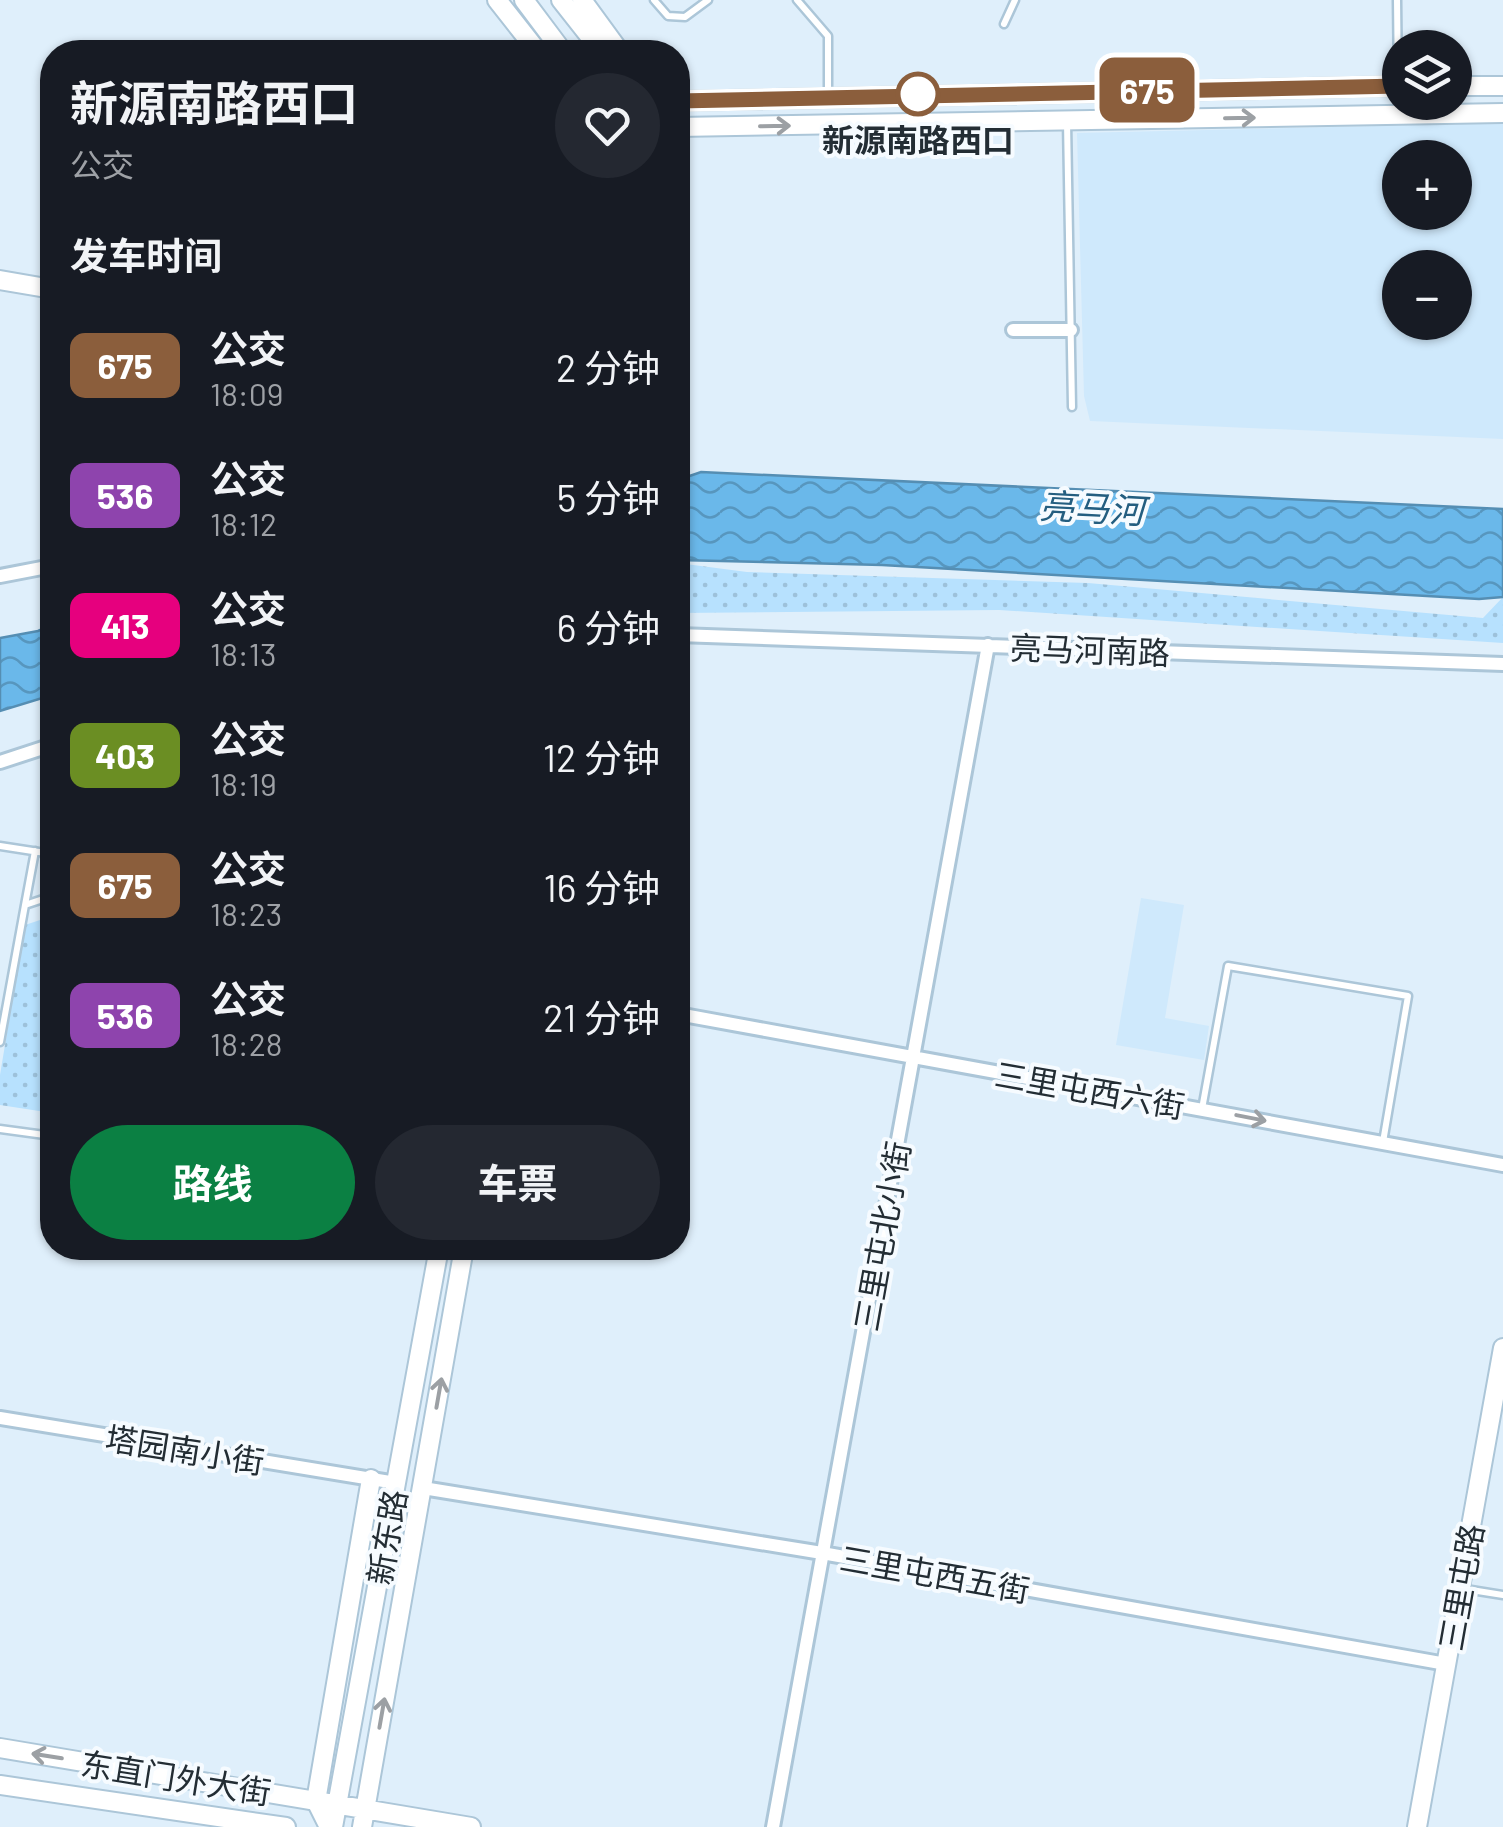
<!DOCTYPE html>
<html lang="zh">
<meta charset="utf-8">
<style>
:root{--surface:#171b24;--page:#242831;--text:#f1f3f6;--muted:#9ea1a6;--accent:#0b8043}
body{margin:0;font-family:Barlow,"Noto Sans SC",sans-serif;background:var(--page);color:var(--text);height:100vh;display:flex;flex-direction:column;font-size:38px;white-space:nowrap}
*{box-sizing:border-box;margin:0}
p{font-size:32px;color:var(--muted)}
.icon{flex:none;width:55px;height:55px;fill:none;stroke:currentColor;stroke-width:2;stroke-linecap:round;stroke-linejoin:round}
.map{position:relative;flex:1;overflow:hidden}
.sheet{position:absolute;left:40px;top:40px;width:650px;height:1220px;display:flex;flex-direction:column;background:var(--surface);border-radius:40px;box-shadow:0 2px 8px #0004}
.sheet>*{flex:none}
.badge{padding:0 20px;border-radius:15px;font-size:35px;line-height:65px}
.buttons{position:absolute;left:1382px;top:30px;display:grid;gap:20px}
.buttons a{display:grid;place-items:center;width:90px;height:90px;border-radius:50%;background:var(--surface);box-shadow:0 2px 8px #0004;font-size:50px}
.map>.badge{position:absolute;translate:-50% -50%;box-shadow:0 0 0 5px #fff}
h2{padding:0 30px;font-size:38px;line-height:90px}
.round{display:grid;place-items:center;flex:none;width:105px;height:105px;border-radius:52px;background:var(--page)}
.head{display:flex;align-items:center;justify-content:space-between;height:170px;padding:0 30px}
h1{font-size:48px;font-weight:700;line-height:75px}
.cta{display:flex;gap:20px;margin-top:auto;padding:20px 30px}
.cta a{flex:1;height:115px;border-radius:60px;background:var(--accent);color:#fff;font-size:40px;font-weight:700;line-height:115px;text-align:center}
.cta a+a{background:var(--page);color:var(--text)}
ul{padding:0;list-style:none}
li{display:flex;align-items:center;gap:30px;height:130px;padding:0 30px}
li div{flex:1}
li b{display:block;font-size:38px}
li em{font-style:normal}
li .badge{min-width:110px;font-weight:700;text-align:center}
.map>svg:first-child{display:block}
.built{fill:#cfe9fc;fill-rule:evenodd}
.grass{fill:url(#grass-dots)}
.water{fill:url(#water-waves);stroke:#558eb3;stroke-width:2.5}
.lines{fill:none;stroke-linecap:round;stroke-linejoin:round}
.service-casing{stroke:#acc6d8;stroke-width:11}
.minor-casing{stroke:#acc6d8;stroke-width:18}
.tertiary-casing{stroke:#acc6d8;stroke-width:22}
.secondary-casing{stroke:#acc6d8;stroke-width:22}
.service{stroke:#fff;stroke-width:6}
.minor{stroke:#fff;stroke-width:12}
.tertiary{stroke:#fff;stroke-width:18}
.secondary{stroke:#fff;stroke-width:18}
.oneway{stroke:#9ca0a4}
.line-casing{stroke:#fff;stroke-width:22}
.line{stroke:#8b5e3c;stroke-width:15}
.stop-dot{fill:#fff;stroke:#8b5e3c;stroke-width:5}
.labels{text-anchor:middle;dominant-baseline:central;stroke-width:8;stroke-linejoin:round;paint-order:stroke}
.stop-label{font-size:32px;font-weight:bold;fill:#232d34;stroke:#f6fbff}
.street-label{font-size:32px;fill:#232d34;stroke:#f6fbff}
.water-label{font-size:35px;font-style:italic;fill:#245e80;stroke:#f6fbff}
</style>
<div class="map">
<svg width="1503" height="1827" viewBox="0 0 1503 1827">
<defs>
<pattern id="grass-dots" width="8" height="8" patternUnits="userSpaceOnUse" patternTransform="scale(2.5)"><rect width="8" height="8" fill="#b7e1fe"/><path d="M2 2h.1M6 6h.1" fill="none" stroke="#9dc1da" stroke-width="1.8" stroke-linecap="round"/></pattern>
<pattern id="water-waves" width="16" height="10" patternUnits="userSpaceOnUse" patternTransform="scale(2.5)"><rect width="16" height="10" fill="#6ab8ea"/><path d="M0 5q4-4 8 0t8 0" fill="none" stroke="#5796be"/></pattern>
</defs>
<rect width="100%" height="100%" fill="#dfeffb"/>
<path class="built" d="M1503 123V439L1090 421 1084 396 1077 133ZM1400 158H1455V212H1400ZM1400 268H1455V322H1400Z
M1141 898 1184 905 1165 1018 1209 1026 1204 1060 1116 1045Z"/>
<path class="grass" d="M678 563 747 572 1088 583 1483 618 1503 597V643L999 610 678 613Z
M52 916V1113L0 1105V1075L25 925Z"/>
<path class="water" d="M701 472 1503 509V597L1479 599 882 565 678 560V480Z
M52 625V695L0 711V638L38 631Z"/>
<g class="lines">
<defs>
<path id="service" d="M654 0 668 16 685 17 708 0
M797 0 828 36V97
M1397 0 1398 85
M1004 24 1015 0
M1067 122 1072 407
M0 846 52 854
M25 905 35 851
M0 1042 25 905 52 896
M1202 1109 1228 966 1408 996 1383 1142
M0 1129 52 1136
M1465 1589 1503 1595"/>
<path id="minor" d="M1013 330H1071
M0 576 52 566
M678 635 1503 664
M0 762 52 745
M678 1014 1503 1165
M0 1418 396 1483
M423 1488 822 1553 1446 1664
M773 1827 988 645"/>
<path id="tertiary" d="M497 0 538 52
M582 0 620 52
M0 280 52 289
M329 1827 316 1801 371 1479
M1417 1827 1503 1348"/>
<path id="secondary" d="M524 0 563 52
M561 0 602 52
M1455 86H1503
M678 101 1400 86
M678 127 1503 113
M0 1748 471 1827
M0 1785 286 1827
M333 1827 439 1248
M362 1827 464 1248"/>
</defs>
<use href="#service" class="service-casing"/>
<use href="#minor" class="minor-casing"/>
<use href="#tertiary" class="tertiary-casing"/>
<use href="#secondary" class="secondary-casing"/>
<use href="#service" class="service"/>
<use href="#minor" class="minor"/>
<use href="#tertiary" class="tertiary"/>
<use href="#secondary" class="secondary"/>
</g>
<defs><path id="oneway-shaft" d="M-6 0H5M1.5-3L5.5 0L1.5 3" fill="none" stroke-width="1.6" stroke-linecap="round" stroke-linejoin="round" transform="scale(2.5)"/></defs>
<g class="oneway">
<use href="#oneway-shaft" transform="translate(1240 118) rotate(-1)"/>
<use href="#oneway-shaft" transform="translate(775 126) rotate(-1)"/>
<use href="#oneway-shaft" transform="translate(1251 1118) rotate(11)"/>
<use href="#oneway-shaft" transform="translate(439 1393) rotate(-80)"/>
<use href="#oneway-shaft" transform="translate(382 1713) rotate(-80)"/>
<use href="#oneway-shaft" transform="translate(47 1756) rotate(-171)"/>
</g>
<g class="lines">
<defs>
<path id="line" d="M678 101 1400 86"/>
</defs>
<use href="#line" class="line-casing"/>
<use href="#line" class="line"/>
</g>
<circle class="stop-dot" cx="918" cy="94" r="20"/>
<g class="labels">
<g class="stop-label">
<text x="918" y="139">新源南路西口</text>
</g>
<g class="street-label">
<text transform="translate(1090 649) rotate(2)">亮马河南路</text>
<text transform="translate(1090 1089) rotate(10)">三里屯西六街</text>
<text transform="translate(881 1236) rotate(-80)">三里屯北小街</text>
<text transform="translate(185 1449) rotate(9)">塔园南小街</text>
<text transform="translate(386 1537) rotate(-80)">新东路</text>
<text transform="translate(935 1573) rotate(10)">三里屯西五街</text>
<text transform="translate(1460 1587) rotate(-80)">三里屯路</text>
<text transform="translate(176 1777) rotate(9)">东直门外大街</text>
</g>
<g class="water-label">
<text transform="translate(1092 507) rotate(3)">亮马河</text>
</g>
</g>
</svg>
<div class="buttons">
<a><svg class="icon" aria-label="layers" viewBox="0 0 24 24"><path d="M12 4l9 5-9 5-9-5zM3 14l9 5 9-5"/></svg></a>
<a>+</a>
<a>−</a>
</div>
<b class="badge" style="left:1147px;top:90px;background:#8b5e3c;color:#fff">675</b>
<section class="sheet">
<div class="head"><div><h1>新源南路西口</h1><p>公交</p></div><a class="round"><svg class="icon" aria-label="heart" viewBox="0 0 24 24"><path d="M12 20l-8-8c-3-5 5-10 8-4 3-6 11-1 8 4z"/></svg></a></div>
<h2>发车时间</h2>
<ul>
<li><span class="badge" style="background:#8b5e3c;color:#fff">675</span><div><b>公交</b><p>18:09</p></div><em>2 分钟</em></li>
<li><span class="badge" style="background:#8e44ad;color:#fff">536</span><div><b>公交</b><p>18:12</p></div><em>5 分钟</em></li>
<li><span class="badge" style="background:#e6007e;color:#fff">413</span><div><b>公交</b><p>18:13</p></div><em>6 分钟</em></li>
<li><span class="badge" style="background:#6b8e23;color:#fff">403</span><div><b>公交</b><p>18:19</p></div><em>12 分钟</em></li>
<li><span class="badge" style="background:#8b5e3c;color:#fff">675</span><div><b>公交</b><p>18:23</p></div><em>16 分钟</em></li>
<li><span class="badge" style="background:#8e44ad;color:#fff">536</span><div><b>公交</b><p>18:28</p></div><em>21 分钟</em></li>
</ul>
<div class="cta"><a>路线</a><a>车票</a></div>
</section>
</div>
